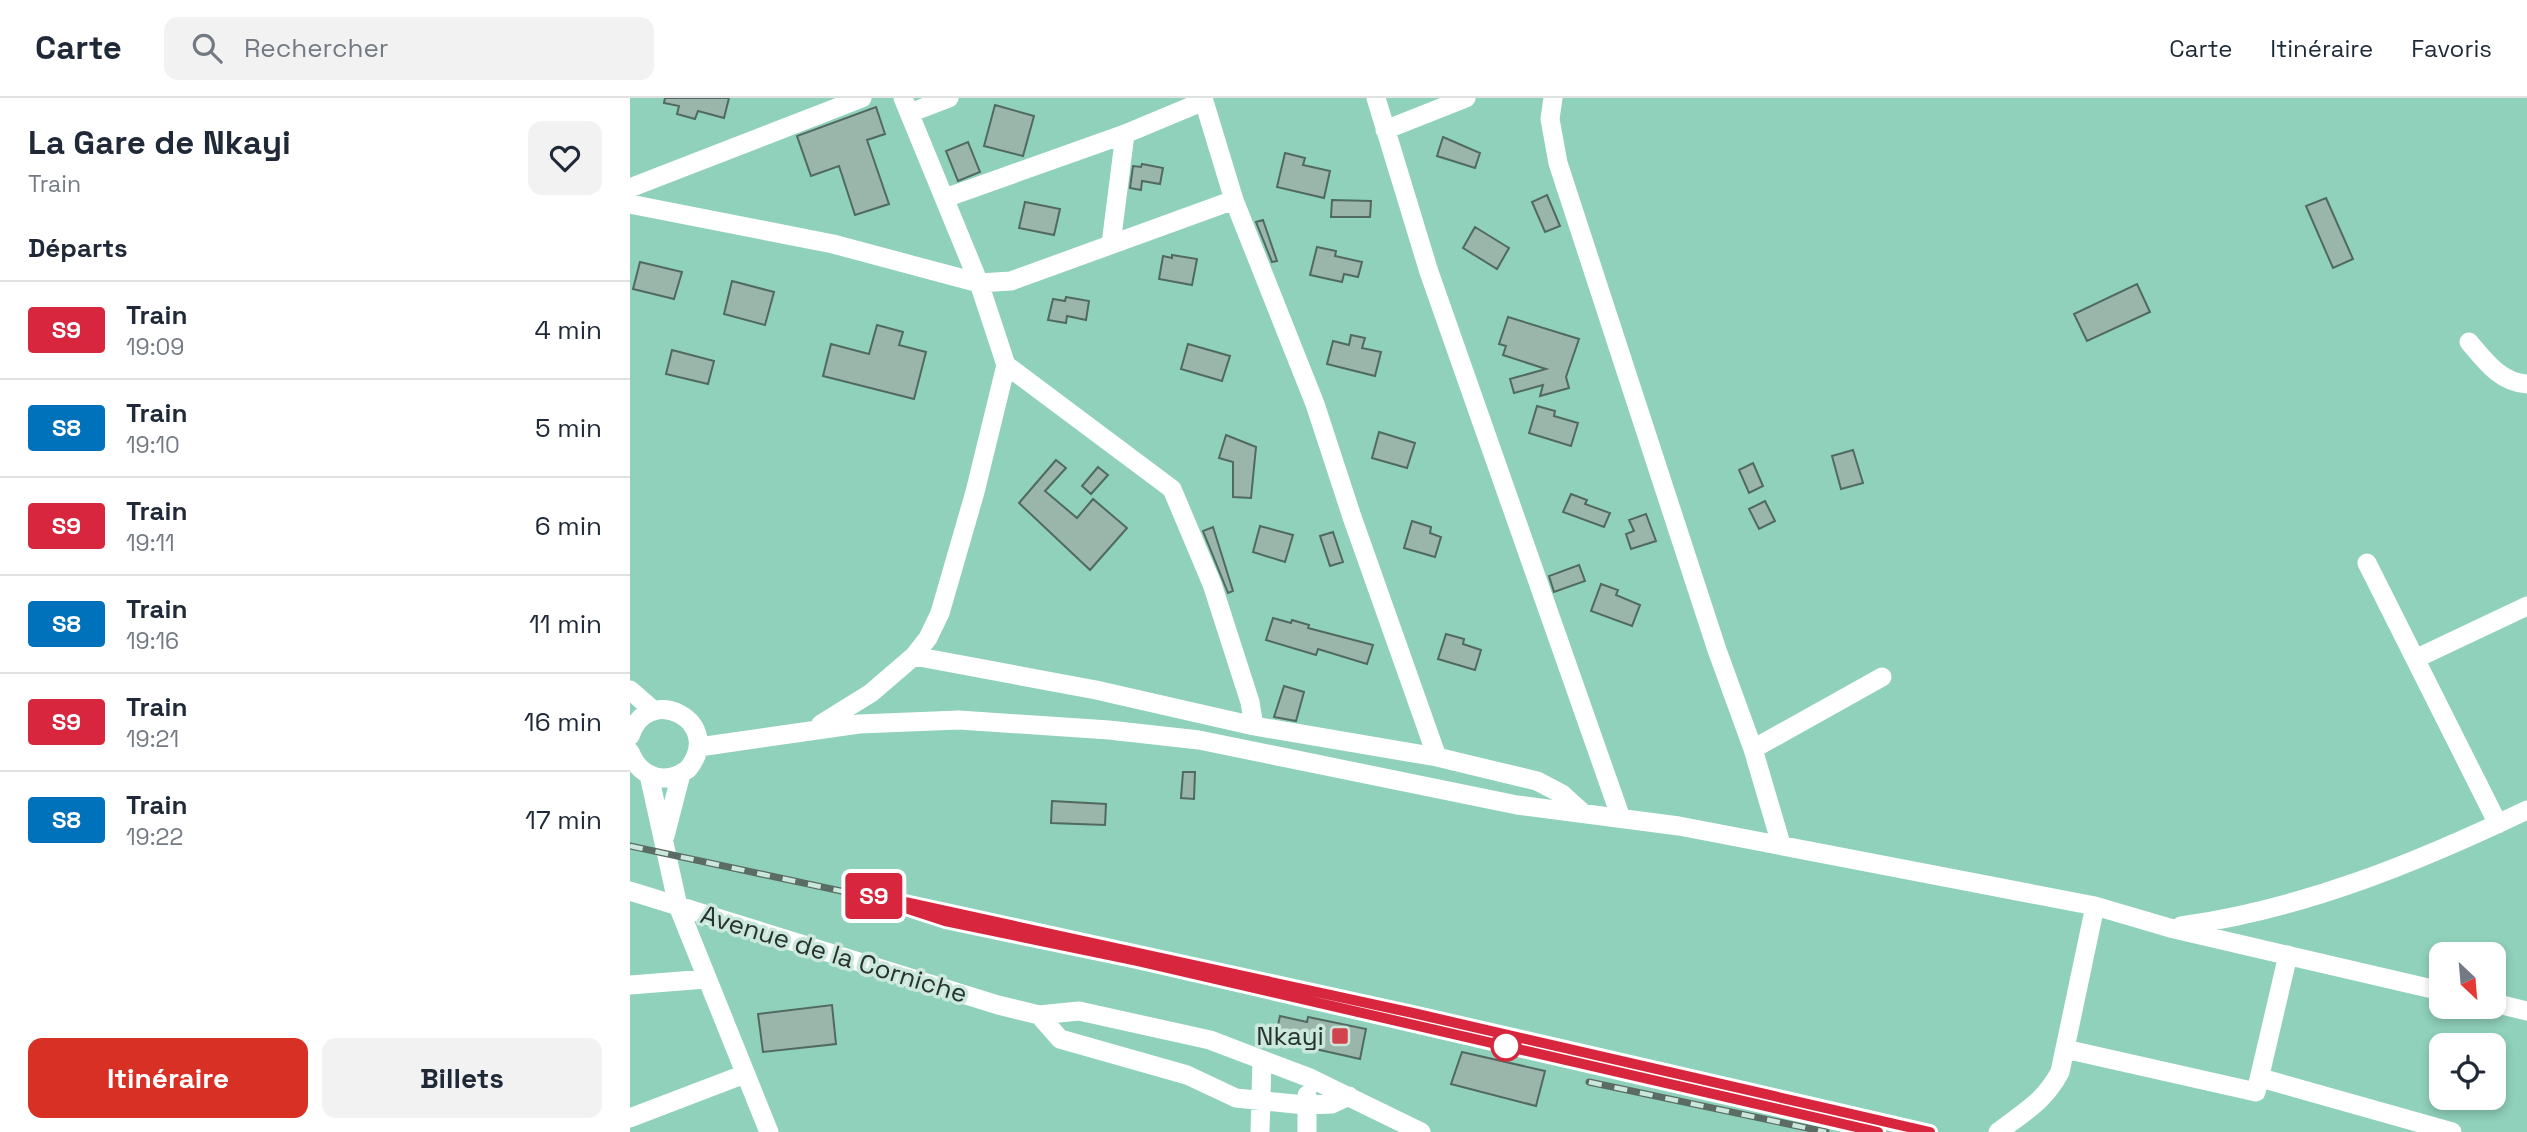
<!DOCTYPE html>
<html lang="fr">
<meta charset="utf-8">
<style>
:root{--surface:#fff;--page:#f2f2f3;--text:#1f2937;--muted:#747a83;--line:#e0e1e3;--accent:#d93025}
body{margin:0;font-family:"Space Grotesk",sans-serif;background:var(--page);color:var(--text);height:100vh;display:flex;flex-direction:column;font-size:26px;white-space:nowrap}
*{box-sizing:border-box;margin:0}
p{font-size:23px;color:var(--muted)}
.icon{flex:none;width:38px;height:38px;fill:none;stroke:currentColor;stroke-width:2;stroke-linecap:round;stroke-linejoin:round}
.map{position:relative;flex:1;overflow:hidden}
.sheet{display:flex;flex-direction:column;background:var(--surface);width:630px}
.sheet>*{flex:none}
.badge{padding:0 14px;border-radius:5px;font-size:24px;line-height:46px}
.needle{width:46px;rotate:154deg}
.controls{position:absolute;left:1799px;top:844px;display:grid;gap:14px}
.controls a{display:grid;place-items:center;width:77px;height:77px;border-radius:14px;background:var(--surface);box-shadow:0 4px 10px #0003;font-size:35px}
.map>.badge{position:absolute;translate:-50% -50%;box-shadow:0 0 0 4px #fff}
h2{padding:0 28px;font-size:26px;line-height:63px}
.round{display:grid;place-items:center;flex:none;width:74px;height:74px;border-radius:14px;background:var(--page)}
.head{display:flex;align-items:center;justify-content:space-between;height:119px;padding:0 28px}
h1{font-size:33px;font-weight:800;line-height:52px}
.cta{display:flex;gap:14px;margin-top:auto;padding:14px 28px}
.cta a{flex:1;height:80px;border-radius:14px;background:var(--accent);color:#fff;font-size:28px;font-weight:800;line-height:80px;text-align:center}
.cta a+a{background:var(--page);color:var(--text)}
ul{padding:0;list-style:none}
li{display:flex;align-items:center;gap:21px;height:98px;padding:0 28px;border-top:2px solid var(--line)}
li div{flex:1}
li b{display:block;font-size:26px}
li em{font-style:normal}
li .badge{min-width:77px;font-weight:700;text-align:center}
header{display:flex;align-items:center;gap:42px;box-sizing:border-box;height:98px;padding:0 35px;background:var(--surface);border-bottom:2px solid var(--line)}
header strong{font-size:33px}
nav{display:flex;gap:38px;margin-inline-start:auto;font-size:24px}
.search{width:490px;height:63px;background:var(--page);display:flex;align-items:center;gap:18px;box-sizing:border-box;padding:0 24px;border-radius:14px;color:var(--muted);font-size:26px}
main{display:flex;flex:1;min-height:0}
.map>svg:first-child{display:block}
.green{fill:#8fd1ba;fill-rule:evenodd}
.building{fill:#9ab6ab;stroke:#516a61;stroke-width:2}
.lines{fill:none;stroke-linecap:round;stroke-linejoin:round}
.minor{stroke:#fff;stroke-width:19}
.rail-casing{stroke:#5b6c65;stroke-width:7}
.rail{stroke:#cbe8dd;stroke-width:4.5;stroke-dasharray:13;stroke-linecap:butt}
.line-casing{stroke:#fff;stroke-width:16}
.line{stroke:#d7263d;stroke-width:10}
.poi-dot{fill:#d3434d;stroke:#cbe8dd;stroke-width:2.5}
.stop-dot{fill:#fff;stroke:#d7263d;stroke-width:3.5}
.labels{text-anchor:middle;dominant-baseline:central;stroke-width:7;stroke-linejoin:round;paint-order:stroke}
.street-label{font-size:26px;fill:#28332f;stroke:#cbe8dd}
.poi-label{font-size:26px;fill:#28332f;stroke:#cbe8dd;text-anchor:end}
</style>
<header>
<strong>Carte</strong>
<div class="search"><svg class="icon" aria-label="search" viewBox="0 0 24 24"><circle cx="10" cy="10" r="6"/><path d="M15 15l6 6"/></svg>Rechercher</div>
<nav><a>Carte</a><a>Itinéraire</a><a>Favoris</a></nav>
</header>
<main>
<section class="sheet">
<div class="head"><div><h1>La Gare de Nkayi</h1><p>Train</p></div><a class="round"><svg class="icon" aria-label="heart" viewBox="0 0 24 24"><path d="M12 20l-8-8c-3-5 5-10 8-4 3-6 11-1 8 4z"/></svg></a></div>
<h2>Départs</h2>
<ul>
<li><span class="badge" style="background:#d7263d;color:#fff">S9</span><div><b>Train</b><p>19:09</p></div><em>4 min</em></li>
<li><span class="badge" style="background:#0072bc;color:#fff">S8</span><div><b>Train</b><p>19:10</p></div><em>5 min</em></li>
<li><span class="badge" style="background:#d7263d;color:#fff">S9</span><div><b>Train</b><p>19:11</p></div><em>6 min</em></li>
<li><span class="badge" style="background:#0072bc;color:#fff">S8</span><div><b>Train</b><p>19:16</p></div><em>11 min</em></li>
<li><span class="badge" style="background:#d7263d;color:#fff">S9</span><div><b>Train</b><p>19:21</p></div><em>16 min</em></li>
<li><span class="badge" style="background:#0072bc;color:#fff">S8</span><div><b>Train</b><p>19:22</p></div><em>17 min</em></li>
</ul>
<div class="cta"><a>Itinéraire</a><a>Billets</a></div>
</section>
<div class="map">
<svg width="1897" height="1034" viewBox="0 0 1897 1034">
<rect width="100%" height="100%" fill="#cbe8dd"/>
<path class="green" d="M0 0H1897V1034H0ZM1811 856H1864V908H1811ZM1811 947H1864V999H1811Z"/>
<path class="building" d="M35 0H99L94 20 68 13 65 21 47 16 49 8 34 5Z
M365 7 404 18 393 58 354 48Z
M246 9 255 36 237 42 259 106 225 117 209 68 181 78 167 38Z
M813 39 850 55 845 70 807 58Z
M338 44 350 74 328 83 316 53Z
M655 55 675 60 673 67 700 73 694 100 647 89Z
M512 66 533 70 530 86 512 83 511 92 500 90 503 68 511 69Z
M917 97 930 128 915 134 902 104Z
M1696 100 1723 161 1703 170 1676 108Z
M702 102 741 103 740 119H701Z
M395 104 430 111 424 137 389 130Z
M633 122 647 163 642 164 626 124Z
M845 129 879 150 867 171 833 150Z
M687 149 706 153 705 158 732 164 728 179 714 176 712 184 680 177Z
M542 157 567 161 562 187 529 181 533 158 542 160Z
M10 164 52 174 44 201 3 191Z
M102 183 144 194 135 227 94 216Z
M1507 186 1520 214 1457 243 1444 216Z
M436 199 459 203 456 222 437 218 436 225 418 222 423 201 435 203Z
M878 219 949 241 936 279 939 290 910 298 913 287 884 295 880 281 916 271 873 257 876 248 869 246Z
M247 227 273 234 269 247 296 254 284 301 193 278 201 246 239 256Z
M721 237 735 240 732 250 751 254 745 278 697 266 703 243 719 247Z
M558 246 600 258 592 283 551 271Z
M42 252 84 263 78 286 36 276Z
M907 308 925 313 924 318 948 325 941 348 899 335Z
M749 334 785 345 777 370 742 360Z
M596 337 626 349 621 400 603 399V364L589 360Z
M1223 352 1233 385 1211 391 1202 358Z
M426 362 436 370 415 393 447 420 463 401 497 430 460 472 389 405Z
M1123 365 1133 388 1119 395 1109 372Z
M468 369 478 377 461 396 452 388Z
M941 396 957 402 955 406 980 415 974 429 933 414Z
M1135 403 1145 423 1129 431 1119 411Z
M1016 416 1026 443 1001 451 996 436 1004 433 999 422Z
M782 423 801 429 800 435 811 439 805 459 774 450Z
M630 428 663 437 655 464 623 454Z
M583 429 603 493 598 495 573 433Z
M703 434 713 464 700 468 690 438Z
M949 467 955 483 924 494 919 478Z
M971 486 988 492 986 497 1010 507 1002 528 961 513Z
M643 520 661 525 662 522 679 527 678 530 743 547 737 566 688 551 686 557 636 542Z
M816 536 834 541 833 546 851 552 845 572 808 561Z
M654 588 674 594 666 623 644 619Z
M553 674H565L564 701 551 700Z
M422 703 476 706 475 727 421 725Z
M202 907 206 946 133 954 128 916Z
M650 918 677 924 678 919 736 931 730 961 672 948 673 942 646 936Z
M832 954 915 973 906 1008 821 986Z"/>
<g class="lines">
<path class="minor" d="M573 0 604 102 685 306 722 419 807 659
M746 0 799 174 991 720
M923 0 920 21 928 65 1087 552 1123 651 1151 746
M280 15 319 0
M755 32 836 0
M0 90 232 0
M315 100 495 36 574 3
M0 106 203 146 349 185 381 183 604 102
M481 146 495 36
M1839 244C1855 263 1871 285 1897 286
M376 267 542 391 582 486 620 604 624 628
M1737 465 1868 726
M284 558 466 592 624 628 807 659 907 683 932 696 954 716
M1785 561 1897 508
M0 592 24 613
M191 626 241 595 284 558 298 540 310 515 345 394 376 267 349 185 273 0
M0 638C18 583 96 624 58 671 36 688 10 680 0 654
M69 649 229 626 329 622 479 632 569 642 887 707 1049 728 1465 808 1540 830 1811 893
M1123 651 1252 579
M19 677 48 808 139 1034
M35 738 51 676
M0 793 368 907 409 917 449 913 580 942 680 980 791 1034
M1551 828C1673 811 1786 765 1897 712
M0 887 76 881
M1864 905 1897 913
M409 917 430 941 557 977 606 1000 675 1007 702 1006 719 998
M1435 951 1626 994 1658 857
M1631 980 1822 1034
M0 1020 115 976
M630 1034 632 962
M677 1034V997
M1368 1034C1394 1014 1414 1004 1430 974L1465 808"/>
<defs>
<path id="rail" d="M0 748 783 915 1300 1034
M695 906 1248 1034
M959 984 1196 1034"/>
</defs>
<use href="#rail" class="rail-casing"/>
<use href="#rail" class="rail"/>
</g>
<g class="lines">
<defs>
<path id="line" d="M1248 1034 507 863 315 823 220 792 783 915 1300 1034"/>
</defs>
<use href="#line" class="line-casing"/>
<use href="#line" class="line"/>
</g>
<rect class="poi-dot" x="701" y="929" width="18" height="18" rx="3.5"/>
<circle class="stop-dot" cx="876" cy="948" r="14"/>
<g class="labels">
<g class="street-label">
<text transform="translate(204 856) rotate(17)">Avenue de la Corniche</text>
</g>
<g class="poi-label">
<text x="694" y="938">Nkayi</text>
</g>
</g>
</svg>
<div class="controls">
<a><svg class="needle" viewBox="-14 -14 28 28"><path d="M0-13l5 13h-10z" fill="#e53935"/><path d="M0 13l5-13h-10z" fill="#747a83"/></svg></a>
<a><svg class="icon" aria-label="locate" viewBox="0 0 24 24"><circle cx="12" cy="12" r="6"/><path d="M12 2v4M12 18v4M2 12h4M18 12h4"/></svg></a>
</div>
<b class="badge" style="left:244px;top:798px;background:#d7263d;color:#fff">S9</b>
</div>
</main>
